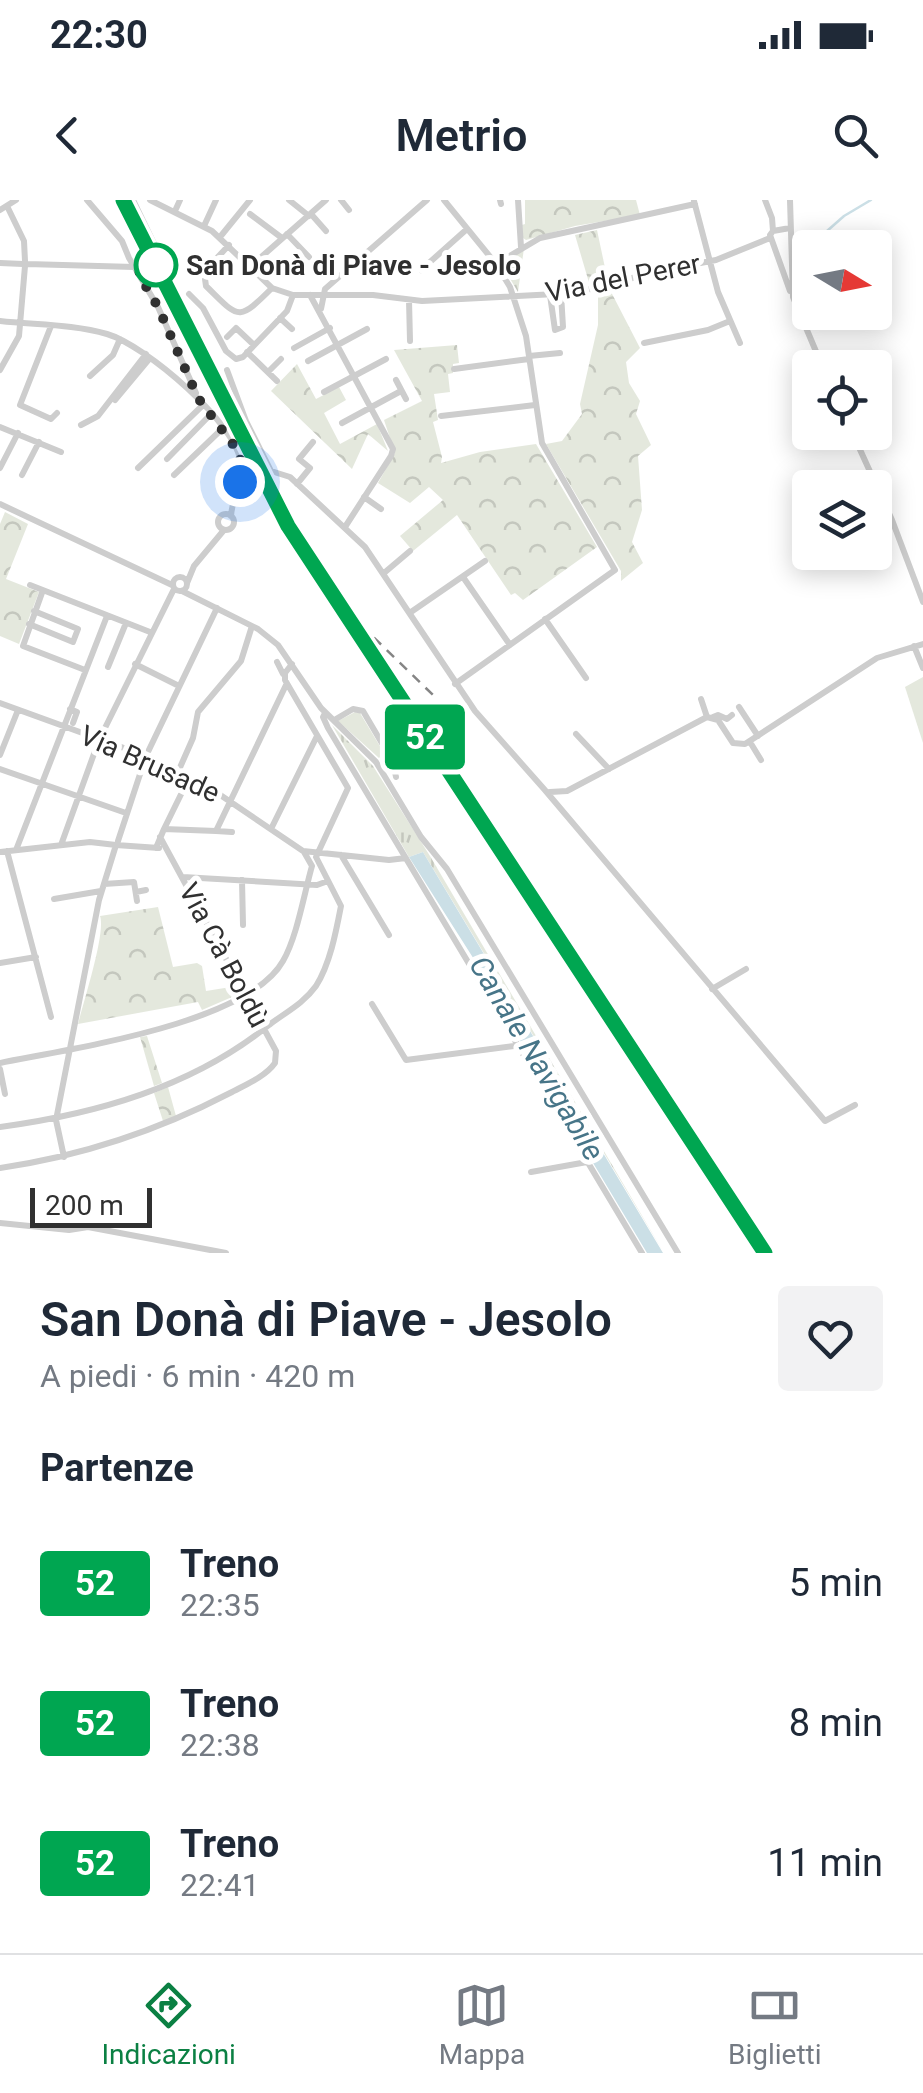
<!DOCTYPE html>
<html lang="it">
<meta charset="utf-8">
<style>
:root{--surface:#fff;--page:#f2f2f3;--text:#1f2937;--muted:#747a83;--line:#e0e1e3;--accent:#0b8043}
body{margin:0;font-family:Roboto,sans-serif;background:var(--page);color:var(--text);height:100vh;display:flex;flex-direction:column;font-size:38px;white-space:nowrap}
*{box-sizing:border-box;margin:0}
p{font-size:32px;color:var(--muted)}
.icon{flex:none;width:55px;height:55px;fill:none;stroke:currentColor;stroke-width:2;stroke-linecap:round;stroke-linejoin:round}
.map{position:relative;height:1053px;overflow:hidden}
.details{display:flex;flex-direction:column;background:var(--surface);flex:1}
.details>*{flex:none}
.badge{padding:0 20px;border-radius:8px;font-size:35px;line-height:65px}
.needle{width:65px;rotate:100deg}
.controls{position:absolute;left:792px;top:30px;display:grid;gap:20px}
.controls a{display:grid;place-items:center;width:100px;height:100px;border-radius:10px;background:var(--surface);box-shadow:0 5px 25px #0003;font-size:50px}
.scale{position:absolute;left:30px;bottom:25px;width:122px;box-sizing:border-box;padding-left:10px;border:5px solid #303030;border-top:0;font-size:28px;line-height:35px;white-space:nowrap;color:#303030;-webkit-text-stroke:8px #fff;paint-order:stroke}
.you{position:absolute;width:50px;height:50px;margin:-25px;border:8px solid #fff;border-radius:50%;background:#1a73e8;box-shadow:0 0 0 15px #1a73e833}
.map>.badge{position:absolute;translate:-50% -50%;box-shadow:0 0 0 5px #fff}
h2{padding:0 40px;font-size:38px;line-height:90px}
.round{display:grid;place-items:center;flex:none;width:105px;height:105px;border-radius:10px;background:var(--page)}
.overview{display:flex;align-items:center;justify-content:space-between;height:170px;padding:0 40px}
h1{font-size:48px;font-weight:600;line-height:75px}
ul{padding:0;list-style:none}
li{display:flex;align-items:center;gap:30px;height:140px;padding:0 40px}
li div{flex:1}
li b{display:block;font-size:38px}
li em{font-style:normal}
li .badge{min-width:110px;font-weight:700;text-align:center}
.status{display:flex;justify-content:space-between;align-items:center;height:70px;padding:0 50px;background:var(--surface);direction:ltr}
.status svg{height:28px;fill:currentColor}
header{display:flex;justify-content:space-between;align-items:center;height:130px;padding:0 40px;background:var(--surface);font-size:45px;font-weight:600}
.tabs{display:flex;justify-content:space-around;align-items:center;height:140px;border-top:2px solid var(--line);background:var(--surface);font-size:28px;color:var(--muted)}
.tabs a{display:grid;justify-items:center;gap:5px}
.tabs .active{color:var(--accent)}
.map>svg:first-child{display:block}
.grass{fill:url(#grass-tufts)}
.forest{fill:url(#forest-crowns)}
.garden{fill:#e4e8dd}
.water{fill:#cbdfe6}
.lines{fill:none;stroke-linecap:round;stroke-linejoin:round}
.stream{stroke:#cbdfe6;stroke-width:2.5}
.minor{stroke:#cdcdcd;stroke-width:6}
.rail{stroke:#858585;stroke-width:2.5;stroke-dasharray:10 8;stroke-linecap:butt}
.line-casing{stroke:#fff;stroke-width:22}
.line{stroke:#00a651;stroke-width:15}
.walk{stroke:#303030;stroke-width:10;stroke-dasharray:0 18}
.stop-dot{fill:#fff;stroke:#00a651;stroke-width:5}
.labels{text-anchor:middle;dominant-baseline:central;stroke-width:10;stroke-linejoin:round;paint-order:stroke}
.stop-label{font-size:28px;font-weight:bold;fill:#303030;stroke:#fff;text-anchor:start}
.street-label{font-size:28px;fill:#303030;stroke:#fff}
.water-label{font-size:30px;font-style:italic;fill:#477588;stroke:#fff}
</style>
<div class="status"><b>22:30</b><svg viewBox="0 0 49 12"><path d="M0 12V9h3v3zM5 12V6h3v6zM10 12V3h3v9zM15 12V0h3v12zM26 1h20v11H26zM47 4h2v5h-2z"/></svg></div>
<header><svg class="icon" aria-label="back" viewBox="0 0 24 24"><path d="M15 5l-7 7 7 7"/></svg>Metrio<svg class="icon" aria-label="search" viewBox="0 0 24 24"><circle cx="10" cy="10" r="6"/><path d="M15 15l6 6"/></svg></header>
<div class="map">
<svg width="923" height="1053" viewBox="0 0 923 1053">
<defs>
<pattern id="grass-tufts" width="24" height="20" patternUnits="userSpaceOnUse" patternTransform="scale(2.5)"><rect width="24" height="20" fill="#e4e8dd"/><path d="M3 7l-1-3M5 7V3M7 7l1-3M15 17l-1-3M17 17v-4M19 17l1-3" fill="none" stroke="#c4c7be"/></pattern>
<pattern id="forest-crowns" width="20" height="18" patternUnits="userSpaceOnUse" patternTransform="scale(2.5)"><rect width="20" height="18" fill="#e4e8dd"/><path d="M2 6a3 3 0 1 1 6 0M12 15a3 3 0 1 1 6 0" fill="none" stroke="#c4c7be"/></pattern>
</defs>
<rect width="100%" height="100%" fill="#fff"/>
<path class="grass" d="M524 48 518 92 502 65Z
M355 512 360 513 384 553 379 558 338 521Z
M332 525 373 566 430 656 664 1053 423 652 409 657Z"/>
<path class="forest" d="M525 0H636L640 15 575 26 526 40 523 38 522 25 525 24Z
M597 30 608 82 590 86 575 35Z
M609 88 640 148 626 162 629 183 640 201 636 214 651 245 638 256 642 310 632 342 643 363 621 381V371L546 244 562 241 582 214 580 204 598 125V92Z
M457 145 459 163 453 164V173L448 174 450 192 434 194 438 220 433 222 442 257 441 263 480 252 536 244 597 347 523 400 515 393 511 395 457 315 413 351 400 336 443 300 429 287 410 303 378 283 395 253 384 220 422 201 394 150Z
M297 164 316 199 339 187 346 200 324 213 340 244 377 224 388 251 368 234 352 269 271 191Z
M5 312 28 324 6 379 39 392 19 444 0 436V324Z
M158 707 173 767 197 763 202 766 206 791 237 786 239 794 202 810 198 802 78 824C84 800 106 732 100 716Z
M147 836 162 883 154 886 140 837Z
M168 887 176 916 163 921 154 893Z"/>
<path class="garden" d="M923 477V543L905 487Z"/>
<path class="water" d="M423 652 448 694 663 1053H647L490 791 477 764 409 657Z"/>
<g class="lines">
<path class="stream" d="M801 54 844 16 871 0"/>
<path class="minor" d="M87 0 122 41 129 58 158 107 196 193
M133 0 160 56 165 58
M150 0 212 31 272 88 293 95H373L422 101 575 93 659 71 716 60 770 38
M289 0 309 16
M341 0 349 10
M444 0 496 64 510 87 526 136 542 243 615 370 455 484
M500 0 501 4
M518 0 521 47
M765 0 772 18 773 31
M790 0 793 97 823 168
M694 1 718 92 740 143
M7 6 24 41 25 61
M0 10 16 0
M175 11 180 0
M250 14 282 38
M311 14 326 31
M204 26 216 0
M790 28 773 31 770 35 790 91
M287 34 309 57
M220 37 250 0
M229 45 204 72 206 86C239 118 237 123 272 88
M0 63 23 64
M27 64 134 67
M496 64 540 38 695 4
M251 66 326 0
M421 70 467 29
M189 94 203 108 226 151 236 159 243 157 287 111 293 95
M310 95 393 249 391 256 345 327
M550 95 555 130 563 127 561 94
M409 100 410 141
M321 109 325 89 427 0
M280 118 292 129
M0 121C35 125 73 124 107 134 145 145 238 224 241 264 243 282 232 298 231 316
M51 126 20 205 51 219 57 213
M227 137 236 128 254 145
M644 143 708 130 730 121
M294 148 330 128
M247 152 277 181
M529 156 560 153
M308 161 367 129
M454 169 529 159
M0 170 19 136 25 66
M227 170 246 221 271 271 290 277 365 347 475 511 544 589 825 921 855 905
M268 172 281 159
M90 176 113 155 120 139
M396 180 406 199
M324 192 386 159
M115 200 150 158
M441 216 535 205
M342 223 401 191
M81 225 98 216 146 154
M0 227 61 252
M852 232 892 320 923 402
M167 259 211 214
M0 268 18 233
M138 268 203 205
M22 275 39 242
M174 275 223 228
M297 284 310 268 299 259 313 242
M364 297 381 309
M0 304 172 385
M218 322a8 8 0 1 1 16 0a8 8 0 1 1-16 0Z
M384 373 410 351
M173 384a7 7 0 1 1 14 0a7 7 0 1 1-14 0Z
M463 377 510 445
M187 383 194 366 224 330
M30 385 150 432
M43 390 23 446 85 470
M182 391 258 429 278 445 321 508 376 562 421 637 447 669 678 1053
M411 412 485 361
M545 419 586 478
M29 424 73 442 78 429 34 411
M914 446 923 468
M277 462 283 474
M135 464 179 486
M108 467 126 423
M701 499 707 517
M0 503 146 556 207 586 303 651 389 660 406 658
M739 507 758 536
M70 509 77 512 73 523
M325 513 323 517 328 528 642 1053
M713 517 718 515 727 519 732 515
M336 519 353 509 363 511 393 562 396 577
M576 534 609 569
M750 542 761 560
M0 555 18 510
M0 569 126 613
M178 572 193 538 198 512 241 461 252 426
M550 592 567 591 707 517 718 520 733 543 745 544 877 458 923 444
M164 629 189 578
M271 629 317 536
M216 631 232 632
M118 641 146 556 217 408
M61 645 99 540 174 389
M116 645 159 648
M156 648 164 629 216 631 286 485
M16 650 107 416
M7 651 51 817
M0 652 90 642 116 645
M341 655 389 735
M183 677 317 685 328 681
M242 680 243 725
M104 684 134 682 137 701
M136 692 146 690
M54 699 101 691
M0 763 36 757
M712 789 746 769
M372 804 406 860 514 846
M0 863C68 849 248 824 283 761 297 737 304 694 312 666L304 652
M0 869 5 894
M0 927C96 914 192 887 269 825 286 812 303 804 316 786 330 764 336 732 341 706L316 657 348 588 285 480V473L292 464
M64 957 56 920 99 700 116 645
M0 968C82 956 157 931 230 893 245 885 265 877 275 863L276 851 160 637
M531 972 587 962
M0 1023 69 1030 88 1027 226 1053"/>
<path class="rail" d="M123 0 287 326 765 1053
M361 425 433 495"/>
</g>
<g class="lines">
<defs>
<path id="line" d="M123 0 288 326 765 1053"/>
</defs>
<use href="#line" class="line-casing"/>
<use href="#line" class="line"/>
<path class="walk" d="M156 65 138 73 158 107 198 198 238 251 241 263 240 282"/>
</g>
<circle class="stop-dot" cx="156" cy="65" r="20"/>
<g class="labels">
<g class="stop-label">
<text x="186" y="65">San Donà di Piave - Jesolo</text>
</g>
<g class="street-label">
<text transform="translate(623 78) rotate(-11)">Via del Perer</text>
<text transform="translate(150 564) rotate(24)">Via Brusade</text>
<text transform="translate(224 755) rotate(62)">Via Cà Boldù</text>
</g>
<g class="water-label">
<text transform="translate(537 858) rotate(59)">Canale Navigabile</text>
</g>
</g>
</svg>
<div class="controls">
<a><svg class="needle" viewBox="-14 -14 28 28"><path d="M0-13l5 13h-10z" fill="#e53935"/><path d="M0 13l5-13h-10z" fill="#747a83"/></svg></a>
<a><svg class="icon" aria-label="locate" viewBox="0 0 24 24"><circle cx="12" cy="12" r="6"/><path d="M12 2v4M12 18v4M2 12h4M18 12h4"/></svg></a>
<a><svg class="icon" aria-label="layers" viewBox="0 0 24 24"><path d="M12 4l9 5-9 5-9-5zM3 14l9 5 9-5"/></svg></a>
</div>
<div class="scale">200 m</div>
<div class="you" style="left:240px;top:282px"></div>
<b class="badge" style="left:425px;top:537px;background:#00a651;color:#fff">52</b>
</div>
<section class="details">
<div class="overview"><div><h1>San Donà di Piave - Jesolo</h1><p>A piedi · 6 min · 420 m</p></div><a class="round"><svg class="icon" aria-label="heart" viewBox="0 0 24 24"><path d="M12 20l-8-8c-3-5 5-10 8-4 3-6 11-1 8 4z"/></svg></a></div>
<h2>Partenze</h2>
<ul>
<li><span class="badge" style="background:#00a651;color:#fff">52</span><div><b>Treno</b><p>22:35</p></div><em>5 min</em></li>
<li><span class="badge" style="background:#00a651;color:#fff">52</span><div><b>Treno</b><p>22:38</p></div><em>8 min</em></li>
<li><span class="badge" style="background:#00a651;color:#fff">52</span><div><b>Treno</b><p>22:41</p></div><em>11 min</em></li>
</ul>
</section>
<nav class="tabs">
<a class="active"><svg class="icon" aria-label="directions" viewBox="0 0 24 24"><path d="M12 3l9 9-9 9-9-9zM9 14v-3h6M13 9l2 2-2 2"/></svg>Indicazioni</a>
<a><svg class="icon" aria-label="map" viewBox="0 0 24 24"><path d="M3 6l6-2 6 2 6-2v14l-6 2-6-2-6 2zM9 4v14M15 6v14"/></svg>Mappa</a>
<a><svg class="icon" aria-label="tickets" viewBox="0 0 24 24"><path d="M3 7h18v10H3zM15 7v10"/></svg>Biglietti</a>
</nav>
